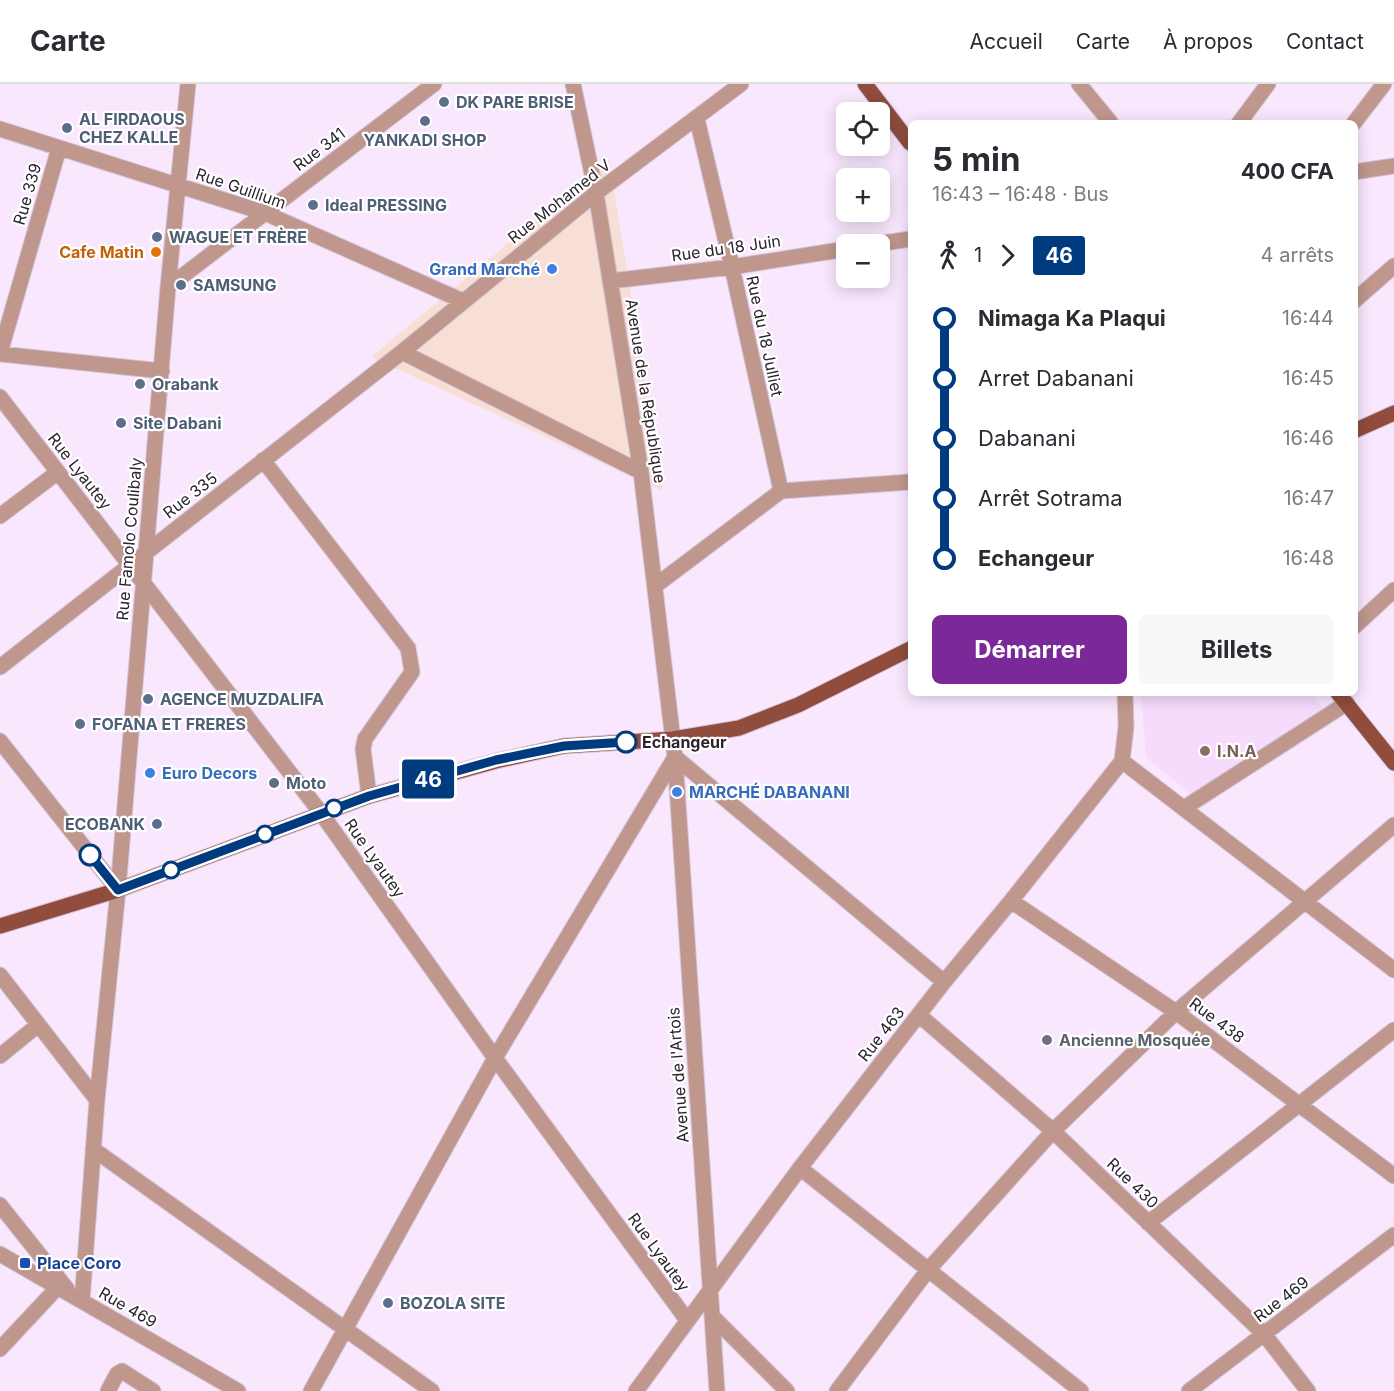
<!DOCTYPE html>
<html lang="fr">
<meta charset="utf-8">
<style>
:root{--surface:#fff;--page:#f7f7f7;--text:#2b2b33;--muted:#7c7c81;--line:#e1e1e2;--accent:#7b2999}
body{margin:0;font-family:Inter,sans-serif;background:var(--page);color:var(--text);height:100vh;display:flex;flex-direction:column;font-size:22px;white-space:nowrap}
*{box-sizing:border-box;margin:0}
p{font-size:20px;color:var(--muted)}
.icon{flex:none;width:33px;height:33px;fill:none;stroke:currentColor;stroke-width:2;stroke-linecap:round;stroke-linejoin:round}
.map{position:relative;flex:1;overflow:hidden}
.panel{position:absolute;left:908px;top:36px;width:450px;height:576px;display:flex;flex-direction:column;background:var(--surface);border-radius:9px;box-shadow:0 3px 15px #0003}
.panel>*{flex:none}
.badge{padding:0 12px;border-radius:4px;font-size:21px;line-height:39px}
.fabs{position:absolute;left:836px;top:18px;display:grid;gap:12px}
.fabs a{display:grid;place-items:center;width:54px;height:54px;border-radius:9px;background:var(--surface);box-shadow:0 3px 15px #0003;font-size:30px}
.map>.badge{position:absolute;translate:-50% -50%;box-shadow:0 0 0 3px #fff}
.legs{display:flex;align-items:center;gap:9px;height:66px;padding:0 24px;font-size:20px}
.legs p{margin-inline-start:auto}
.overview{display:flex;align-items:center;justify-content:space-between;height:102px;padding:0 24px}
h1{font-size:33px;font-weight:700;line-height:45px}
.button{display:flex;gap:12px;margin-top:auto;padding:12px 24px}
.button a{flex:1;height:69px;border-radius:9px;background:var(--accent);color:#fff;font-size:24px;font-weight:700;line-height:69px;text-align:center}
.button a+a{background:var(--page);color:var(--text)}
ul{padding:0 24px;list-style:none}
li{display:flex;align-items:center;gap:21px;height:60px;font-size:22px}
li i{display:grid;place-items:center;width:9px;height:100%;margin:0 8px;background:currentColor}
li i::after{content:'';width:15px;height:15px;margin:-8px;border:4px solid;border-radius:50%;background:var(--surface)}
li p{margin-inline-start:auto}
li:first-child i{background:linear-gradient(#0000 50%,currentColor 0)}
li:last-child i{background:linear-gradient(currentColor 50%,#0000 0)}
header{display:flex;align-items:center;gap:36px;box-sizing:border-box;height:84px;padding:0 30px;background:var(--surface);border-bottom:2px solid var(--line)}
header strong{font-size:28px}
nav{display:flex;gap:33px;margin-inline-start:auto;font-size:21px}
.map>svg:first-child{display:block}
.commercial{fill:#f7dfd5}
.built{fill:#f6dbfd}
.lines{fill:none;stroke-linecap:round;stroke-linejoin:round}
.minor-casing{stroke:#d4c4d9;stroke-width:17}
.major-casing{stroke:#d4c4d9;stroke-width:17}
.minor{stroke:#bf978d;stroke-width:15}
.major{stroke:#904d3d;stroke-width:15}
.line-1-casing{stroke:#fff;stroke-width:14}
.line-1{stroke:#003b80;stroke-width:9}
.service-dot{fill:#5c6f8a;stroke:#fff;stroke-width:2}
.food-dot{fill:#e8710a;stroke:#fff;stroke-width:2}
.shop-dot{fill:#3f7fe0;stroke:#fff;stroke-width:2}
.stop-1-dot{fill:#fff;stroke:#003b80;stroke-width:3}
.education-dot{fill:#8d6e63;stroke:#fff;stroke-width:2}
.worship-dot{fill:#6b7280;stroke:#fff;stroke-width:2}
.transit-dot{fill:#1a4fb4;stroke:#fff;stroke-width:2}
.labels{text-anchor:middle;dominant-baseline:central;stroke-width:4.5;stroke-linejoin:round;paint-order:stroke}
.service-label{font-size:16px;font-weight:bold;fill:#4e5e75;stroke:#fff;text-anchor:start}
.street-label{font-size:16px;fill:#2b232e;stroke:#fff}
.food-label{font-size:16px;font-weight:bold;fill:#c56008;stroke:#fff;text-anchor:end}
.shop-label{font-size:16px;font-weight:bold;fill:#366cbe;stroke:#fff;text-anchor:start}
.stop-label{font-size:16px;font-weight:bold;fill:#2b232e;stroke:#fff;text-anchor:start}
.education-label{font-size:16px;font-weight:bold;fill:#785e54;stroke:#fff;text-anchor:start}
.worship-label{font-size:16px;font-weight:bold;fill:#5b616d;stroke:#fff;text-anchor:start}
.transit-label{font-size:16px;font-weight:bold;fill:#164399;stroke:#fff;text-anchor:start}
</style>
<header>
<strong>Carte</strong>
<nav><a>Accueil</a><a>Carte</a><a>À propos</a><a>Contact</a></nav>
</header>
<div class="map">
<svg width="1394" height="1307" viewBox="0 0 1394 1307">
<rect width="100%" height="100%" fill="#f9e7fe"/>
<path class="commercial" d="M609 76 663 407 371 273Z"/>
<path class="built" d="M1141 609H1312L1323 624 1321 631 1193 712 1146 673Z"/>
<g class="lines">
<defs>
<path id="minor" d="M573 0 596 109 641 388 675 673 717 1307
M1079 0 1111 39
M697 35 732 183 781 407
M1239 39 1268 0
M1354 39 1384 0
M0 45 265 129 463 217
M1354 88 1394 82
M877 160 910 155
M610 197 732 183 846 165
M168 203 434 0
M1354 217 1394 182
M402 268 641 388
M0 269 59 64
M0 270 162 287
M0 313 321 729 495 974 687 1236
M263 376 408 564 412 588 365 655 363 665 369 712
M0 432 58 388
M655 502 781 407 910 398
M1354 543 1394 506
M0 583 402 268 596 109 741 0
M0 657 118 806
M675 673 944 898
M1122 677 1394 886
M1184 724 1347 619
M1011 817 1176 928 1394 1092
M0 891 97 1016
M919 931 1053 1047 1264 1250 1308 1307
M0 972 38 941
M93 1065 432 1307
M800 1084 1081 1307
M0 1121 67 1205
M1148 1139 1394 946
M0 1170 238 1307
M82 1217 97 1016 118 806 168 203 188 0
M712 1232 787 1307
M0 1265 57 1204
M108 1307 117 1290 122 1287 153 1307
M311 1307 495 974 675 673
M636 1307 800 1084 944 898 1011 817 1122 677 1126 643 1125 609
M837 1307 928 1186 1053 1047 1176 928 1394 741
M1189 1307 1394 1151"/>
<path id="major" d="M865 0 910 59
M1354 347 1394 329
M1338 609 1394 679
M0 842 118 806 369 712 496 677 564 662 673 655 739 644 798 621 910 565"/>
</defs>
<use href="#minor" class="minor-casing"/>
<use href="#major" class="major-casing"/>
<use href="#minor" class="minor"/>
<use href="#major" class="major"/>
</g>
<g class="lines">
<defs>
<path id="line-1" d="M90 771 118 806 369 712 496 676 564 662 626 658"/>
</defs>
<use href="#line-1" class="line-1-casing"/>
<use href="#line-1" class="line-1"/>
</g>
<g class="service-dot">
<circle cx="444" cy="18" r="6"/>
<circle cx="425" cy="37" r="6"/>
<circle cx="67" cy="44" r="6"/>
<circle cx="313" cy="121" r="6"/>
<circle cx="157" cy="153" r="6"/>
<circle cx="181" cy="201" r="6"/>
<circle cx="140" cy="300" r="6"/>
<circle cx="121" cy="339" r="6"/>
<circle cx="148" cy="615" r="6"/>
<circle cx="80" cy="640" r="6"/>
<circle cx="274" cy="699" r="6"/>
<circle cx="157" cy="740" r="6"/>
<circle cx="388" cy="1219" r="6"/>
</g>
<circle class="food-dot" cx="156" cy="168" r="6"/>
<g class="shop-dot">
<circle cx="552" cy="185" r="6"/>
<circle cx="150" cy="689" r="6"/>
<circle cx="677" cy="708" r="6"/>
</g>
<g class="stop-1-dot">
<circle cx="626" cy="658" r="10"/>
<circle cx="334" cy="724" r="8"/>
<circle cx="265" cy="750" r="8"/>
<circle cx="90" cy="771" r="10"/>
<circle cx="171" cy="786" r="8"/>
</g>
<circle class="education-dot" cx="1205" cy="667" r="6"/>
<circle class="worship-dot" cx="1047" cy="956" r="6"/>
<rect class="transit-dot" x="19" y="1173" width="12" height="12" rx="3"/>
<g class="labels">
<g class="service-label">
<text x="456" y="18">DK PARE BRISE</text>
<text x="79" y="35">AL FIRDAOUS<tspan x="79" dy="18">CHEZ KALLE</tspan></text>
<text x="425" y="56" text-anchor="middle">YANKADI SHOP</text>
<text x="325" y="121">Ideal PRESSING</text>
<text x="169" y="153">WAGUE ET FRÈRE</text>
<text x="193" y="201">SAMSUNG</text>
<text x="152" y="300">Orabank</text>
<text x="133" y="339">Site Dabani</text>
<text x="160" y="615">AGENCE MUZDALIFA</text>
<text x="92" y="640">FOFANA ET FRERES</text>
<text x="286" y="699">Moto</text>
<text x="145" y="740" text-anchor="end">ECOBANK</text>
<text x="400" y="1219">BOZOLA SITE</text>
</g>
<g class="street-label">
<text transform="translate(319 65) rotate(-37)">Rue 341</text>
<text transform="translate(241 104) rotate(19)">Rue Guillium</text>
<text transform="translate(27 110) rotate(-74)">Rue 339</text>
<text transform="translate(559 117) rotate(-38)">Rue Mohamed V</text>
<text transform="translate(726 164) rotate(-8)">Rue du 18 Juin</text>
<text transform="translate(765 252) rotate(78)">Rue du 18 Julliet</text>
<text transform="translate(646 307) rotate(81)">Avenue de la République</text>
<text transform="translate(80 387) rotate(52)">Rue Lyautey</text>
<text transform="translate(190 411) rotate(-38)">Rue 335</text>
<text transform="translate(129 455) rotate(-85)">Rue Famolo Coulibaly</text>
<text transform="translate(375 774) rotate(55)">Rue Lyautey</text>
<text transform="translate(1217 936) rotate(37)">Rue 438</text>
<text transform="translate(881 950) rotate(-52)">Rue 463</text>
<text transform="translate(678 991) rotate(-94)">Avenue de l'Artois</text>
<text transform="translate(1133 1099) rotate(44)">Rue 430</text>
<text transform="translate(659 1168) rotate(54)">Rue Lyautey</text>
<text transform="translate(1281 1215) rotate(-37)">Rue 469</text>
<text transform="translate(128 1223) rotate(30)">Rue 469</text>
</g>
<g class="food-label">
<text x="144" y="168">Cafe Matin</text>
</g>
<g class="shop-label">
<text x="540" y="185" text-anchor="end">Grand Marché</text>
<text x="162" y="689">Euro Decors</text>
<text x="689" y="708">MARCHÉ DABANANI</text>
</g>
<g class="stop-label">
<text x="642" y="658">Echangeur</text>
</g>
<g class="education-label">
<text x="1217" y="667">I.N.A</text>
</g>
<g class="worship-label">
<text x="1059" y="956">Ancienne Mosquée</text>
</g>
<g class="transit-label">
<text x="37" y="1179">Place Coro</text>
</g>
</g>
</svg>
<div class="fabs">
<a><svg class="icon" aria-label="locate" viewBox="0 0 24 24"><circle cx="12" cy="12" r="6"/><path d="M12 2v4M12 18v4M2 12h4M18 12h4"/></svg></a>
<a>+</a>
<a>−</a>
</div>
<b class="badge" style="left:428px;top:695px;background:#003b80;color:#fff">46</b>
<section class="panel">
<div class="overview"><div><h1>5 min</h1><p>16:43 – 16:48 · Bus</p></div><b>400 CFA</b></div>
<div class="legs"><svg class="icon" aria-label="walk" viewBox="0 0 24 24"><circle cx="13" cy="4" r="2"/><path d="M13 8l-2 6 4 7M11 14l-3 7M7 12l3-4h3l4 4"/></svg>1<svg class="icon" aria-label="forward" viewBox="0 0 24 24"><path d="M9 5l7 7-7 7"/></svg><b class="badge" style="background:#003b80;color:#fff">46</b><p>4 arrêts</p></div>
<ul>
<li><i style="color:#003b80"></i><b>Nimaga Ka Plaqui</b><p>16:44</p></li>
<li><i style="color:#003b80"></i><span>Arret Dabanani</span><p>16:45</p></li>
<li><i style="color:#003b80"></i><span>Dabanani</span><p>16:46</p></li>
<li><i style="color:#003b80"></i><span>Arrêt Sotrama</span><p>16:47</p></li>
<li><i style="color:#003b80"></i><b>Echangeur</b><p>16:48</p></li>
</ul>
<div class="button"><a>Démarrer</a><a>Billets</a></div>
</section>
</div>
